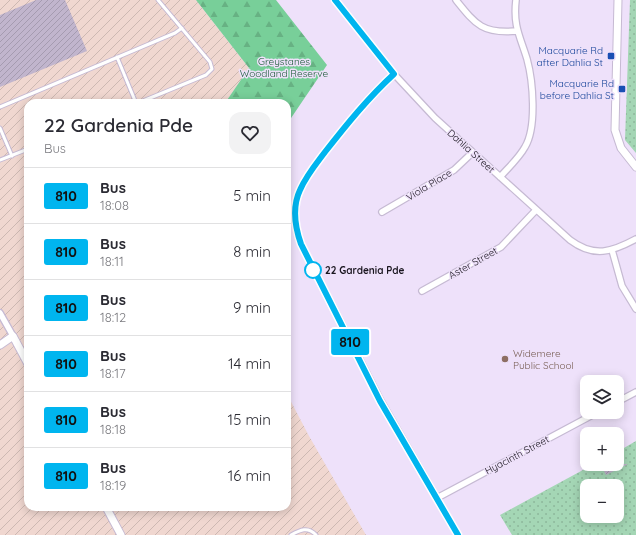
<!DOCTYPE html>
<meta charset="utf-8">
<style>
:root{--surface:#fff;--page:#f2f2f3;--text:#2b2b33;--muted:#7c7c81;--line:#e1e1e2}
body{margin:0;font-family:Quicksand,sans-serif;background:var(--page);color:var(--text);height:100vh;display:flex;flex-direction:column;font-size:15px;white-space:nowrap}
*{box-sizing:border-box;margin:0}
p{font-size:13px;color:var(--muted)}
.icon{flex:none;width:22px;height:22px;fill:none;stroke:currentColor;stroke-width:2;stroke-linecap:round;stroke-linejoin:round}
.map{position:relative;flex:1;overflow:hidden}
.details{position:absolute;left:24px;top:99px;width:267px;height:412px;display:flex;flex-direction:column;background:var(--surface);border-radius:12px;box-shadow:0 2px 10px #0003}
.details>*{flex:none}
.badge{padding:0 8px;border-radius:3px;font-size:14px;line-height:26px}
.buttons{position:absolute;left:580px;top:375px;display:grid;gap:8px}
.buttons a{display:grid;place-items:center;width:44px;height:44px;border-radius:8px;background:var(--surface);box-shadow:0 2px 10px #0003;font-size:20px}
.map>.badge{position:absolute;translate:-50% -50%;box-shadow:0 0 0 2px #fff}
.round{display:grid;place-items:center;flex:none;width:42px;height:42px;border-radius:12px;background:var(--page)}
.overview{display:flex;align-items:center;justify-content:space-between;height:68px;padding:0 20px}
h1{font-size:19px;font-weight:600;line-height:30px}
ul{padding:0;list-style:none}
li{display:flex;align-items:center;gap:12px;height:56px;padding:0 20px;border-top:1px solid var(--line)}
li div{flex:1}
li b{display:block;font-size:15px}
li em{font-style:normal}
li .badge{min-width:44px;font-weight:700;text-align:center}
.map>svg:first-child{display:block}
.industrial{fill:url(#industrial-furrows)}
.forest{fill:url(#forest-firs)}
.park{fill:url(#park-dots);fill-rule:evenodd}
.building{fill:url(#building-hatch)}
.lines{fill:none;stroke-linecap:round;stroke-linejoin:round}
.service-casing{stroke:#c6bad3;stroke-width:5}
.minor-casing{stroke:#c6bad3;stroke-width:8}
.tertiary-casing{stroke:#c6bad3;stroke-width:9}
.service{stroke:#fff;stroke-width:3}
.minor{stroke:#fff;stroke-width:5.5}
.tertiary{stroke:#fff;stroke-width:7}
.line-casing{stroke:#fff;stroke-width:9}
.line{stroke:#00b5ef;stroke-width:6}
.transit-dot{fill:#1a4fb4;stroke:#eee1fa;stroke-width:1.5}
.stop-dot{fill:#fff;stroke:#00b5ef;stroke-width:2}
.education-dot{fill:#8d6e63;stroke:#eee1fa;stroke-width:1.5}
.labels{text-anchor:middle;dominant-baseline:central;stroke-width:3;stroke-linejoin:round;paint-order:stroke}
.transit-label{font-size:10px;fill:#164399;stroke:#eee1fa;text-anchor:end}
.park-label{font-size:10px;fill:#1d5c39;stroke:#eee1fa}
.street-label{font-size:10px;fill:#1a161f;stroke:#eee1fa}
.stop-label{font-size:10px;font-weight:bold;fill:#1a161f;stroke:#eee1fa;text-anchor:start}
.education-label{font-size:10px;fill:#785e54;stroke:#eee1fa;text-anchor:start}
</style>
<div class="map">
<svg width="636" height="535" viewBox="0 0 636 535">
<defs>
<pattern id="industrial-furrows" width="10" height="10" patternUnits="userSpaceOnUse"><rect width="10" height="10" fill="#f0d7d0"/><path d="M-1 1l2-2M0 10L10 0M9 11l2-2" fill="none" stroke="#cdb8b2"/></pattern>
<pattern id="forest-firs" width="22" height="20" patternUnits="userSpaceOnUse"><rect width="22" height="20" fill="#78cf99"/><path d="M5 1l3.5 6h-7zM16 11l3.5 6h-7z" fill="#67b183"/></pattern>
<pattern id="park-dots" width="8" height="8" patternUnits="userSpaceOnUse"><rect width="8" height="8" fill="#a4d6b5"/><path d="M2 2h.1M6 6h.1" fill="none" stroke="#8db79b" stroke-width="1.8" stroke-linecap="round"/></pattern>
<pattern id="building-hatch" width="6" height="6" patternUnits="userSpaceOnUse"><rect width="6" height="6" fill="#c1b5cd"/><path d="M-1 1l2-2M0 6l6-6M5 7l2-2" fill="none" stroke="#a59bb0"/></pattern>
</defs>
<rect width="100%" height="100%" fill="#eee1fa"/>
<path class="industrial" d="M0 0H196L249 68 225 103H28V507H287V394L309 436 366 535H0Z"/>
<path class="forest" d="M196 0H276L327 65 287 124V103H225L249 68Z"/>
<path class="park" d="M630 0H636V153L625 140Z
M636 441V535H512L500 515 594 464H617V452ZM587 486H617V516H587Z"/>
<path class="building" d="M36 0H65L87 51 0 87V15Z
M617 453 623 464H628L606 475 600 464H617Z"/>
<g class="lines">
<defs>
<path id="service" d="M117 57 136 103
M138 103 206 75 212 69 210 62 158 0
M0 107 175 33 182 28
M0 128 12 156
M0 160 28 149
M291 535C300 530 308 526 316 535"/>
<path id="minor" d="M335 0 394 74 435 118 570 240C594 258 612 252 636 239
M456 0C476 25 483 34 517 31
M394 74C368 98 347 124 325 152 316 164 306 176 300 190 292 207 295 227 301 244L381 401 458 535
M500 177C508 168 519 158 525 147 537 127 533 81 527 59 520 36 513 26 516 0
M382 212 454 170 472 153
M612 250 622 286 636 309
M422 291 501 247 536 210
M0 313 13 336
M617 402 636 392
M437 498 598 412"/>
<path id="tertiary" d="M618 0 615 130 621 148 636 167
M0 345 13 336 28 364
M106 507 121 535"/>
</defs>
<use href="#service" class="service-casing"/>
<use href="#minor" class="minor-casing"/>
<use href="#tertiary" class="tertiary-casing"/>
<use href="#service" class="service"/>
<use href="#minor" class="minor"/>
<use href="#tertiary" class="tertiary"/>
</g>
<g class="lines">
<defs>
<path id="line" d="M335 0 394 74C368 98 347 124 325 152 316 164 306 176 300 190 292 207 295 227 301 244L380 401 458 535"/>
</defs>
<use href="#line" class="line-casing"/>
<use href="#line" class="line"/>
</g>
<g class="transit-dot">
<rect x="607" y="52" width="8" height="8" rx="2"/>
<rect x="618" y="85" width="8" height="8" rx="2"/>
</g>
<circle class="stop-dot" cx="313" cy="270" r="8"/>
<circle class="education-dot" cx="505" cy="359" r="4"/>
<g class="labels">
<g class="transit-label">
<text x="603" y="50">Macquarie Rd<tspan x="603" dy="12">after Dahlia St</tspan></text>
<text x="614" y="83">Macquarie Rd<tspan x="614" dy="12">before Dahlia St</tspan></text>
</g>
<g class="park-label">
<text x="284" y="61">Greystanes<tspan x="284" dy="12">Woodland Reserve</tspan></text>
</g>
<g class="street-label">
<text transform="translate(471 151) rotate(42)">Dahlia Street</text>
<text transform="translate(429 185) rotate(-31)">Viola Place</text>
<text transform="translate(473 263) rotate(-29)">Aster Street</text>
<text transform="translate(517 455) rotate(-28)">Hyacinth Street</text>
</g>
<g class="stop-label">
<text x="325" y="270">22 Gardenia Pde</text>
</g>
<g class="education-label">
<text x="513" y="353">Widemere<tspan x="513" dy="12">Public School</tspan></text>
</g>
</g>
</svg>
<div class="buttons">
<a><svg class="icon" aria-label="layers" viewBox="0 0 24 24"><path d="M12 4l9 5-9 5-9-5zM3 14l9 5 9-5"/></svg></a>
<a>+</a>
<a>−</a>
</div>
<b class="badge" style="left:350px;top:342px;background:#00b5ef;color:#111">810</b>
<section class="details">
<div class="overview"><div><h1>22 Gardenia Pde</h1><p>Bus</p></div><a class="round"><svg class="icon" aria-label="heart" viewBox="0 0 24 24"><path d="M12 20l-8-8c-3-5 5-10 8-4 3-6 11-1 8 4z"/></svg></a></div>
<ul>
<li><span class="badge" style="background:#00b5ef;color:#111">810</span><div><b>Bus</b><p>18:08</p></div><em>5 min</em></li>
<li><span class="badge" style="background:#00b5ef;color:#111">810</span><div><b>Bus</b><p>18:11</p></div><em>8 min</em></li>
<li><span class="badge" style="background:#00b5ef;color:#111">810</span><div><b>Bus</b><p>18:12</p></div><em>9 min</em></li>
<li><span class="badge" style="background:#00b5ef;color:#111">810</span><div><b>Bus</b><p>18:17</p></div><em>14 min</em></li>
<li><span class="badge" style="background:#00b5ef;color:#111">810</span><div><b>Bus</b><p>18:18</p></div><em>15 min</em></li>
<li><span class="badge" style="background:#00b5ef;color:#111">810</span><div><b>Bus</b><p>18:19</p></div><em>16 min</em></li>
</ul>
</section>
</div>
